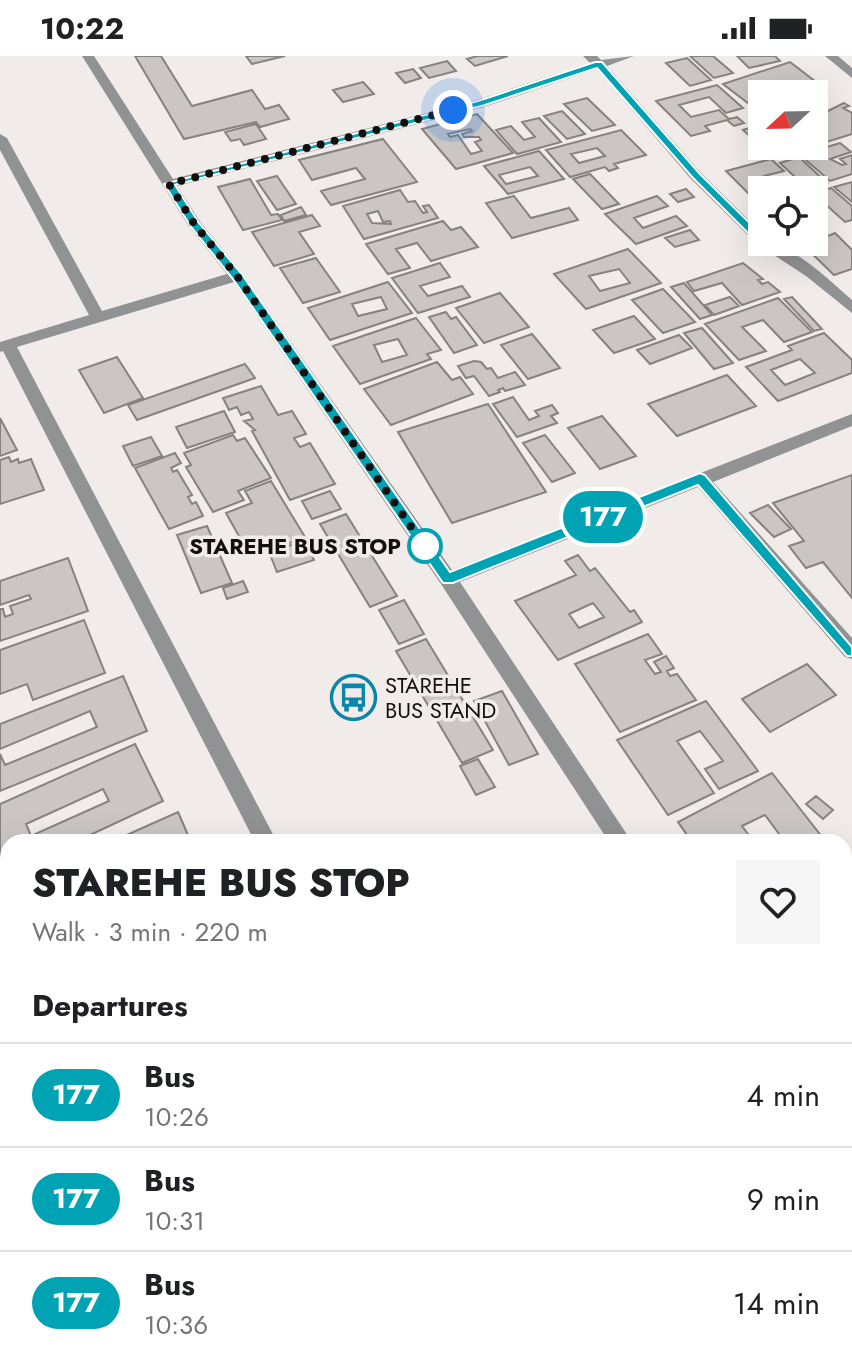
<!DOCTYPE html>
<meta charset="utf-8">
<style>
:root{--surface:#fff;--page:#f6f6f6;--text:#202124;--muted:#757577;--line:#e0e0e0}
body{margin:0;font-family:Jost,sans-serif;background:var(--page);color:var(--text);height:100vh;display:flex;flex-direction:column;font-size:30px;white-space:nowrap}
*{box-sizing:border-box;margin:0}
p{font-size:26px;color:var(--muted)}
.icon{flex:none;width:44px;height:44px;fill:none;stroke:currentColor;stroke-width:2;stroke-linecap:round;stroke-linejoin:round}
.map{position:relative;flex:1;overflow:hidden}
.drawer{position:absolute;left:0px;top:778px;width:852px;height:536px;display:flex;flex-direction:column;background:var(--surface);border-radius:24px 24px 0 0;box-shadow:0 8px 32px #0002}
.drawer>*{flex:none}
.badge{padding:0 16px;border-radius:26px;font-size:28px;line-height:52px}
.needle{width:52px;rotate:248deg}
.buttons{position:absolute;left:748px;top:24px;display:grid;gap:16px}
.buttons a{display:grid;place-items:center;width:80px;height:80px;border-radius:0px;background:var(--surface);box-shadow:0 8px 32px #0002;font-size:40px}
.you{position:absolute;width:40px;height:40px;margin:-20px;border:6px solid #fff;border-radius:50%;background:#1a73e8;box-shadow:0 0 0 12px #1a73e833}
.map>.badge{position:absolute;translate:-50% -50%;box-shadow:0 0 0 4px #fff}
h2{padding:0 32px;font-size:30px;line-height:72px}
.round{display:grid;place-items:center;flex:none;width:84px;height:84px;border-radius:0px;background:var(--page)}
.head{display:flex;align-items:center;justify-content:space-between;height:136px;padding:0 32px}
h1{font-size:38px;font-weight:800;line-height:60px}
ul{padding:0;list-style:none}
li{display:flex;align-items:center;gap:24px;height:104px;padding:0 32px;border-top:2px solid var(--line)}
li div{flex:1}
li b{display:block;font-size:30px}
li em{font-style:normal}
li .badge{min-width:88px;font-weight:700;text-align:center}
.status{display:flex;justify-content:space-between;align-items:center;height:56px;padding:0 40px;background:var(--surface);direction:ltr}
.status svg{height:22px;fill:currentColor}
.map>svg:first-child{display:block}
.building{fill:#cbc6c3;stroke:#87827f;stroke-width:2;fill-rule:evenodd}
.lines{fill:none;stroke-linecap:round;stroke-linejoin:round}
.minor{fill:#909293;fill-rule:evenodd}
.line{fill:#00a3b4;stroke:#fff;stroke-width:2}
.walk{stroke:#12100f;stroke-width:8;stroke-dasharray:0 14.4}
.stop-dot{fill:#fff;stroke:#00a3b4;stroke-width:4}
.labels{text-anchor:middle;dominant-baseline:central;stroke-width:7;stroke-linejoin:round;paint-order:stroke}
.stop-label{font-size:22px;font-weight:bold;fill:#12100f;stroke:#f1ece9;text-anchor:end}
.poi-label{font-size:22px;fill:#12100f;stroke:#f1ece9;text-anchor:start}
</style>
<div class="status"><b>10:22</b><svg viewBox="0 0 49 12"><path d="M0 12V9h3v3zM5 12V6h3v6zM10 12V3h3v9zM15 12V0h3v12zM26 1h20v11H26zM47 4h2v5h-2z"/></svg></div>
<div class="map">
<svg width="852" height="1314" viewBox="0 0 852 1314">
<rect width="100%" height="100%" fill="#f1ece9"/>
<path class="building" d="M135 0H161L192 50 252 34 265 53 279 49 289 63 260 71 256 66 184 83Z
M246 0H285L252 8Z
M477 0H508L475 10 467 3Z
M690 0H713L733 17 714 22Z
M737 0H775L780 5 749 12Z
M687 2 711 24 690 30 666 7Z
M447 5 456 15 429 22 420 12Z
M790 6 820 29 793 38H762V48L753 51 723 28Z
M413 13 421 22 405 27 396 17Z
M363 26 374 38 343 46 333 34Z
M717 29 743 52 726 57 709 41 679 49 691 61 719 54 729 63 737 61 744 67 734 70 727 64 705 70 710 75 691 80 656 45Z
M587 42 615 69 592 75 564 48Z
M844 47 849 50 843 52 852 57V78L814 90V73L825 70 814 71V52L822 50 828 55Z
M562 55 585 78 567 83 544 60Z
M477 58 513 97 456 113 422 73ZM470 73 472 75 462 78 464 81H479L481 84 475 86 482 95 471 98 458 79 450 81 448 78Z
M539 62 561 86 517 98 496 74 511 70 524 84 535 81 522 66Z
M256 68 266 83 244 89 240 83 231 85 225 76Z
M759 69 762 72V90H782L791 98 775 103 743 74Z
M621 74 646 99 614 108 618 112 609 115 605 111 570 121 546 94ZM597 92 605 100 579 107 571 98Z
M383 83 417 126 331 149 321 135 365 123 356 112 312 124 299 104Z
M840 87 851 96 830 103 842 109 846 108 840 103 852 99V118L830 125 800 99Z
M539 95 564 123 508 138 484 110ZM530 111 538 120 506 128 499 119Z
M799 101 827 127 808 133 780 107Z
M771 103 784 115 764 120 778 134H762L760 149 726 115Z
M590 118 619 148 602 153 573 123Z
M277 120 296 148 277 154 257 125Z
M250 123 271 159 278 158 282 164 243 174 218 131Z
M852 126V146L834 131Z
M831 132 852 150V164L845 166 814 138Z
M686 133 694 141 678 146 670 138Z
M400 134 408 146 415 145 423 157 427 156 423 150 429 149 438 162 364 183 343 150ZM378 155 383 166 390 165 391 168 372 167 367 158Z
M514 140 531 162 569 152 578 164 512 182 486 147Z
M657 140 668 150 634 162 643 172 676 160 687 170 636 188 605 158Z
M301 151 306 159 284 165 281 159Z
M312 159 320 170 299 176 314 198 274 210 252 176Z
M443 165 451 174 461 171 478 191 431 205 417 187 396 193 410 212 388 218 366 188Z
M690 174 699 184 675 191 665 182Z
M835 177 852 194V213L834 219 801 187 814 186Z
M628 193 661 227 586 253 554 218ZM619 213 630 227 600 235 589 220Z
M316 202 340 236 303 247 280 212Z
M440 207 450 221 420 230 428 240 462 230 470 241 418 257 392 222Z
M743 207 763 223 758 224 762 228 768 226 780 236 742 249 722 227 694 235 687 226Z
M388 226 412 257 330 284 308 252ZM381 241 387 253 358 260 352 248Z
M684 227 712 259 700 263 671 231Z
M663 233 695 266 663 277 632 244Z
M500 237 529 271 484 287 456 252Z
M730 241 739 250 714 259 705 249Z
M792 241 822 273 814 275 784 243Z
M778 242 812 276 784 286 763 264 742 271 766 295 739 304 705 268Z
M446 256 451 263 456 261 477 289 454 297 429 261Z
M634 260 655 283 614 297 593 274Z
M416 262 441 294 427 298 431 303 360 328 333 290ZM398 283 407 299 382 306 374 289Z
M702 272 733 307 714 313 684 277Z
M824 277 852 304V317L778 345 746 311 792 294 788 290ZM800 303 815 317 785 329 771 314Z
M532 278 560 312 528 323 501 289Z
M679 279 692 292 650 308 637 294Z
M117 301 143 342 104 357 79 314Z
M474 305 481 306 487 313 491 312 498 322 515 316 525 329 505 335 503 332 498 334 500 336 489 340 474 320 466 322 458 310Z
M437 306 452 324 460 321 473 338 391 369 364 333Z
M245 308 255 322 137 364 128 349Z
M727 319 756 350 677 380 648 348Z
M261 330 278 359 292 355 306 378 294 382 300 391 310 387 335 428 290 444 252 375 255 374 244 365 253 363 249 356 241 359 237 351 229 354 223 342Z
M513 341 529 364 539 360 535 355 552 349 558 357 551 360 557 367 517 381 493 348Z
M488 348 546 436 452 467 398 376Z
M224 355 235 376 187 392 176 371Z
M602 360 636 400 600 413 568 372Z
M0 362 17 394 0 400Z
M233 379 237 385 245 382 271 422 238 435 244 444 213 456 186 411 191 409 184 397Z
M545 379 575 417 552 426 523 387Z
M151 381 162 400 133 410 123 390Z
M175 397 181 407 171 412 173 416 177 414 192 439 188 441 192 448 196 446 203 460 169 473 135 412Z
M9 401 11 406 18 403 19 407 31 403 44 434 0 448V404Z
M852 419V542L823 506 806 512 789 490 804 485 773 447Z
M271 425 305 481 258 499 256 496 249 498 226 457 252 447 245 435Z
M330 435 341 453 312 463 302 445Z
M768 449 791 473 774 481 750 457Z
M346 458 397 540 370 551 320 468Z
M207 470 232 527 201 537 177 479Z
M304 485 314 504 277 516 269 496Z
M578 499 590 515 595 512 630 556 634 554 642 566 558 604 515 545 576 519 565 505ZM593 547 604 561 579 572 569 558Z
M68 502 88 555 0 585V553H3L5 561 13 558 10 550 31 543 29 539 0 549V525Z
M243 525 248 536 227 543 223 532Z
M404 544 424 578 399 588 379 554Z
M84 564 105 617 33 644 27 628 0 638V594Z
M648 578 662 598 645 604 655 618 661 616 654 606 666 600 674 612 667 615 670 620 677 618 696 644 620 676 575 608Z
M426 583 493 694 462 707 396 595Z
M807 608 836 639 770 676 742 643Z
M123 620 147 675 0 735V698L5 709 97 671 90 655 0 693V668Z
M502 635 538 698 509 709 474 645Z
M706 645 758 715 719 733 705 713 723 705 700 675 677 685 714 737 668 759 617 684Z
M135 688 163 745 75 786H8V817L4 819 0 807V748ZM103 733 109 745 31 780 26 768Z
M478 703 495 731 476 739 460 710Z
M772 717 826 786H785L765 759 742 770 754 786H692L678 766Z
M816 740 833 754 823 763 806 748Z
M178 756 191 786H111Z
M844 827 852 838V936L844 940Z
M0 859 8 884V913L0 917Z
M8 924V992L0 969V928Z
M852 954V1039L844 1028V959Z
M852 1258V1314H777L789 1306H844V1263Z
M8 1281V1306H44L29 1314H0V1285Z
M120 1306H163L165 1314H105Z
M186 1306H278L265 1314H188Z
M279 1306H321L325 1314H282Z
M353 1306H459L460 1308 454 1314H356Z"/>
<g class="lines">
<path class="minor" d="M82 0H94L173 123 477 44 590 7 583 0H597L601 4 634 0 607 10 701 117 762 177V186C791 186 830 225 852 244V257L806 220 757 188 691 123 597 13 487 50 177 130 201 167 242 217 452 514 852 358V370L713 426 852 582V603L845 601 698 431 460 526 632 786H609L441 528 234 226 17 291 277 786H255L3 295 0 296V286L89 259 0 94V78L7 82 102 255 227 218 188 169Z
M825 0H838L852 12V22Z
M844 1111 852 1115V1149L844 1145Z
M567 1306H601L605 1314H571Z"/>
</g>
<path class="line" d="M595 6H602L700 118 766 183V187H758L693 122 597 12 485 49 175 129 199 167 241 217 450 516 700 417 705 419 852 591V600H847L698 429 453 527H443L233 223 191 171 164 128 478 45Z"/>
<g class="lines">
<path class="walk" d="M425 490 430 498 237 220 195 169 169 128 453 54"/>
</g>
<defs>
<symbol id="bus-ring" viewBox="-11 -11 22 22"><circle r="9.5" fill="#f1ece9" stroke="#0986aa" stroke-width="1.5"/><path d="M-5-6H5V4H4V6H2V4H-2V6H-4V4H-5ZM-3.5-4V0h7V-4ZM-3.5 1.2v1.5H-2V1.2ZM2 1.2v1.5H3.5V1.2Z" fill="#0986aa"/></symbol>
</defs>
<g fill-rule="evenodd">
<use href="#bus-ring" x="328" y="616" width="51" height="51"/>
</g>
<circle class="stop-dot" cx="425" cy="490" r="16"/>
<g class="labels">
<g class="stop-label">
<text x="401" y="490">STAREHE BUS STOP</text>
</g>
<g class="poi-label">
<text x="385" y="629">STAREHE<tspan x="385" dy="25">BUS STAND</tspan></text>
</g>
</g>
</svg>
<div class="buttons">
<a><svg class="needle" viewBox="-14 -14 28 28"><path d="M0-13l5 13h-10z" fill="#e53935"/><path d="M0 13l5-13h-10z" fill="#757577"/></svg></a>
<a><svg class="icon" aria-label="locate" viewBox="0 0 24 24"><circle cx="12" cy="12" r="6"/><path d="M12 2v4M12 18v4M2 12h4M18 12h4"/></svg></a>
</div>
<div class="you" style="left:453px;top:54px"></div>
<b class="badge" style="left:603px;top:461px;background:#00a3b4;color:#fff">177</b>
<section class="drawer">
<div class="head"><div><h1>STAREHE BUS STOP</h1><p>Walk · 3 min · 220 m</p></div><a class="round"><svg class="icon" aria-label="heart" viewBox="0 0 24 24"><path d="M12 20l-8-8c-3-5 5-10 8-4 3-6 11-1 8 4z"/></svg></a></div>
<h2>Departures</h2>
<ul>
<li><span class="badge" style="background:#00a3b4;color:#fff">177</span><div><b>Bus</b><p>10:26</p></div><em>4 min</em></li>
<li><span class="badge" style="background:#00a3b4;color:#fff">177</span><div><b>Bus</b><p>10:31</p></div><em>9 min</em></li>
<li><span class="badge" style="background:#00a3b4;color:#fff">177</span><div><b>Bus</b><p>10:36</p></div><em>14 min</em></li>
</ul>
</section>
</div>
